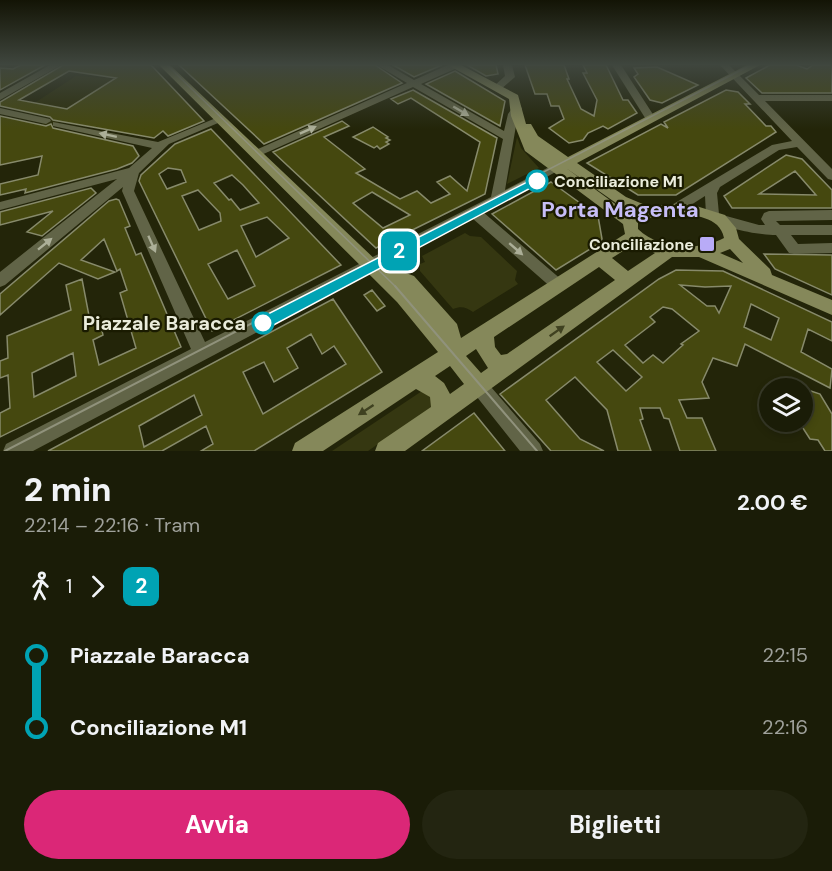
<!DOCTYPE html>
<html lang="it">
<meta charset="utf-8">
<style>
:root{--surface:#1a1c07;--page:#232511;--text:#f1f3f6;--muted:#9fa19b;--line:#383a28;--accent:#db2777}
body{margin:0;font-family:"DM Sans",sans-serif;background:var(--page);color:var(--text);height:100vh;display:flex;flex-direction:column;font-size:22px;white-space:nowrap}
*{box-sizing:border-box;margin:0}
p{font-size:20px;color:var(--muted)}
.icon{flex:none;width:33px;height:33px;fill:none;stroke:currentColor;stroke-width:2;stroke-linecap:round;stroke-linejoin:round}
.map{position:relative;height:451px;overflow:hidden}
.panel{display:flex;flex-direction:column;background:var(--surface);flex:1}
.panel>*{flex:none}
.badge{padding:0 12px;border-radius:9px;font-size:21px;line-height:39px}
.buttons{position:absolute;left:759px;top:378px;display:grid;gap:12px}
.buttons a{display:grid;place-items:center;width:54px;height:54px;border-radius:50%;background:var(--surface);box-shadow:0 3px 9px #0003,0 0 0 2px var(--line);font-size:30px}
.map>.badge{position:absolute;translate:-50% -50%;box-shadow:0 0 0 3px #fff}
.legs{display:flex;align-items:center;gap:9px;height:66px;padding:0 24px;font-size:20px}
.legs p{margin-inline-start:auto}
.overview{display:flex;align-items:center;justify-content:space-between;height:102px;padding:0 24px}
h1{font-size:33px;font-weight:800;line-height:45px}
.primary-button{display:flex;gap:12px;margin-top:auto;padding:12px 24px}
.primary-button a{flex:1;height:69px;border-radius:36px;background:var(--accent);color:#fff;font-size:24px;font-weight:800;line-height:69px;text-align:center}
.primary-button a+a{background:var(--page);color:var(--text)}
ul{padding:0 24px;list-style:none}
li{display:flex;align-items:center;gap:21px;height:72px;font-size:22px}
li i{display:grid;place-items:center;width:9px;height:100%;margin:0 8px;background:currentColor}
li i::after{content:'';width:15px;height:15px;margin:-8px;border:4px solid;border-radius:50%;background:var(--surface)}
li p{margin-inline-start:auto}
li:first-child i{background:linear-gradient(#0000 50%,currentColor 0)}
li:last-child i{background:linear-gradient(currentColor 50%,#0000 0)}
.map>svg:first-child{display:block}
.built{fill:#2c2e09}
.green{fill:#353711}
.building{fill:#45480f;stroke:#878a6b;stroke-width:1.5;fill-rule:evenodd}
.lines{fill:none;stroke-linecap:round;stroke-linejoin:round}
.street{fill:#616447;fill-rule:evenodd}
.secondary{fill:#85885a;fill-rule:evenodd}
.tram-far1{stroke:#90927c;stroke-width:1.5}
.tram{stroke:#90927c;stroke-width:2}
.oneway{fill:#acaf98}
.oneway2{fill:#3f4120}
.line-1{fill:#00a3b4;stroke:#fff;stroke-width:1.5}
.stop-1-dot{fill:#fff;stroke:#00a3b4;stroke-width:3}
.poi-dot{fill:#b8abf7;stroke:#1a1b01;stroke-width:2}
.labels{text-anchor:middle;dominant-baseline:central;stroke-width:4.5;stroke-linejoin:round;paint-order:stroke}
.stop-label{font-size:16px;font-weight:bold;fill:#eaecdb;stroke:#1a1b01;text-anchor:start}
.poi-label{font-size:16px;font-weight:bold;fill:#eaecdb;stroke:#1a1b01;text-anchor:end}
.near-stop-label{font-size:20px;font-weight:bold;fill:#eaecdb;stroke:#1a1b01;text-anchor:end}
.district-label{font-size:22px;font-weight:bold;fill:#c7bef7;stroke:#1a1b01}
</style>
<div class="map">
<svg width="832" height="451" viewBox="0 0 832 451">
<rect width="100%" height="100%" fill="#232509"/>
<path class="built" d="M76 76 119 79 51 128 38 126 54 117 33 104Z"/>
<path class="green" d="M517 137 521 148 539 168 507 184Z
M465 233 470 236 481 237 517 271 515 280 518 284 473 312C466 307 461 306 453 309L420 271V264L425 262 422 256Z
M425 389 436 404 368 451H332Z"/>
<path class="building" d="M21 65H45L0 90V68L13 69Z
M63 65H151L204 121 168 136 163 131 154 138 53 120 50 117 0 106V102ZM69 71 116 78 67 109 19 100Z
M179 65H375L402 83 264 144Z
M393 65H442L414 77Z
M467 65H496L498 74 486 76Z
M525 65H564L569 79H567L581 109 594 116 597 100 583 73H587L583 65H606L623 100H628L637 113 608 129 603 126 588 133 583 140 569 143 549 128 564 119 559 106H551L547 94H535Z
M770 65H796L807 69 813 65H832V93H762L746 78Z
M657 67 698 85 662 103 650 100 634 77 638 74 634 68Z
M455 71 505 101 500 126 426 84Z
M413 90 497 138 485 194 376 248 273 152 342 121 349 126 324 137 365 169 356 173 400 199 417 191 431 203 450 194 437 182 450 176 467 191 480 142 411 98 398 104 391 99ZM372 192 410 215 383 228 353 203Z
M726 90 738 92 750 104H745L766 126H771L776 132 676 195H638L587 163 661 124 668 128 664 122Z
M0 116 46 126 51 124 53 128 133 146 139 156 132 163 117 169 25 193 26 189 0 195V184L38 175 42 156 0 165Z
M373 127 388 137 386 138 390 140 386 142 389 144 380 149 377 146 374 148 353 137Z
M211 129 341 265 212 331 139 181 141 175 175 144ZM168 168 181 170 186 182 167 189 159 174ZM232 175 243 185 259 203 240 210 231 199 229 200 214 183ZM198 190 220 213 221 221 199 230 182 196ZM267 217 289 238 256 257 241 226ZM237 250 255 286 228 299 208 264Z
M786 155 802 159 832 190V208H732L724 196ZM795 171 816 195 759 194Z
M551 182 598 216 602 239 600 243 556 270 492 214Z
M91 188 96 193 42 236 27 232 53 211 0 225V212Z
M116 199 119 200 130 226 125 228 136 255 141 253 181 347 0 437V413L10 408 8 375 0 378V361L8 358 7 336 71 310 66 285 82 279 90 321 99 317 103 335 93 340 99 365 136 348 120 293 127 290 120 269 117 271 104 239 81 260 115 272 98 279 59 263 0 315V294L109 201ZM73 353 76 376 34 397 32 373Z
M764 254 832 255V295L775 269Z
M676 270 723 271 832 322V341L808 329 801 352 832 369 830 388 745 344 737 366 713 358 702 382 709 398 679 400 687 418H702L716 451H680L669 419 664 418 660 408H640L643 419 640 420 651 451H618L607 410 575 377 546 400 580 439 604 451H551L500 394 659 279ZM680 285 705 287 731 286 719 313 715 306H707ZM751 304 779 318 771 340 744 327ZM663 307 672 309 699 331 681 344 683 345 663 363 653 355 643 363 625 345 655 322 650 317ZM613 350 642 377 626 391 597 362Z
M372 290 385 306 377 311 364 295Z
M333 299 382 372 254 451H201L213 444 206 426 162 451H48ZM311 334 322 354 334 346 346 364 263 414 243 372 264 362 274 382 298 368 287 348ZM194 395 202 415 144 447 139 426Z
M802 388 820 394 832 414V451H825L818 440 810 439 799 422H802Z
M474 413 505 451H422Z"/>
<g class="lines">
<path class="street" d="M50 65H61L0 100V93Z
M377 65H388L414 80 448 65H458L457 68 421 84 504 131 508 114 513 107H521L522 109 518 114 505 190 551 166 555 165 561 169 483 212 563 281 566 285 563 289 558 291 553 289 472 218 33 451H3L6 444 191 349 122 191 123 187 5 285 0 287V272L117 179 0 210V202L129 168 152 148 53 126V122L158 142 216 118 220 117 225 120 169 144 139 173 134 191 205 342 491 197 503 139 413 87 259 156H251V152L407 83Z
M503 65H512L515 77 500 90H494V86L505 76Z
M612 65H621L656 119 655 121H647Z
M720 65H729L759 95H832V101H765L832 169V180L828 179 797 147 779 150 720 187 717 193 719 214 759 225H765L761 219 764 213 769 211 832 210V220L776 221 780 225H832V235H791L798 244 832 243V253L794 254 789 253 776 235C758 235 718 228 706 215L705 196 680 212H670L668 209 670 206 772 145 792 141Z
M0 108 50 119 51 121 46 124 0 114Z
M479 377 485 380 540 444 543 451H520L473 392 470 386 473 380Z"/>
<path class="secondary" d="M159 65H170L379 263 414 276 457 324 461 338 625 234 623 224 525 151 511 116 509 99 448 65H461L518 95 526 124H531L538 136 568 157 747 65H760L577 163 626 197 650 207 675 204 693 205 725 215 736 228 739 239 770 269 772 275 832 300V315L699 257H672L405 451H375L378 443 431 407 430 397 416 389 323 451H292L295 443 438 352 397 302ZM566 168 616 203 632 211 629 214ZM675 214C693 215 720 216 724 238 699 251 659 250 638 229V223L642 219ZM634 244 655 253 628 271 612 258ZM730 249 743 263 720 253ZM599 267 615 280 507 354 501 355 495 347 494 337ZM476 349 488 368 481 373 466 356ZM450 366 464 384 450 394 444 383 435 376Z"/>
<path class="tram-far1" d="M167 65 396 287
M321 287 751 65"/>
<path class="tram" d="M395 286 537 451
M5 451 324 286"/>
</g>
<defs><path id="oneway-solid" d="M-6-.8H1V-3.2L6.5 0L1 3.2V.8H-6Z" transform="scale(1.5)"/></defs>
<g class="oneway">
<use href="#oneway-solid" transform="translate(461 111) rotate(30)"/>
<use href="#oneway-solid" transform="translate(308 130) rotate(-24)"/>
<use href="#oneway-solid" transform="translate(108 135) rotate(-168)"/>
<use href="#oneway-solid" transform="translate(45 244) rotate(-39)"/>
<use href="#oneway-solid" transform="translate(152 244) rotate(66)"/>
<use href="#oneway-solid" transform="translate(516 249) rotate(41)"/>
</g>
<g class="oneway2">
<use href="#oneway-solid" transform="translate(557 331) rotate(-35)"/>
<use href="#oneway-solid" transform="translate(366 410) rotate(147)"/>
</g>
<linearGradient id="sky" x2="0" y2="1"><stop stop-color="#131405"/><stop offset="0.5" stop-color="#3f463e"/><stop offset="1" stop-color="#3f463e" stop-opacity="0"/></linearGradient>
<rect width="832" height="129" fill="url(#sky)"/>
<path class="line-1" d="M537 177 540 178V183L268 328H258L256 323 258 319Z"/>
<g class="stop-1-dot">
<circle cx="537" cy="181" r="10"/>
<circle cx="263" cy="323" r="10"/>
</g>
<rect class="poi-dot" x="699" y="236" width="16" height="16" rx="3"/>
<g class="labels">
<g class="stop-label">
<text x="554" y="181">Conciliazione M1</text>
</g>
<g class="poi-label">
<text x="694" y="244">Conciliazione</text>
</g>
<g class="near-stop-label">
<text x="246" y="323">Piazzale Baracca</text>
</g>
<g class="district-label">
<text x="620" y="209">Porta Magenta</text>
</g>
</g>
</svg>
<div class="buttons">
<a><svg class="icon" aria-label="layers" viewBox="0 0 24 24"><path d="M12 4l9 5-9 5-9-5zM3 14l9 5 9-5"/></svg></a>
</div>
<b class="badge" style="left:399px;top:251px;background:#00a3b4;color:#fff">2</b>
</div>
<section class="panel">
<div class="overview"><div><h1>2 min</h1><p>22:14 – 22:16 · Tram</p></div><b>2.00 €</b></div>
<div class="legs"><svg class="icon" aria-label="walk" viewBox="0 0 24 24"><circle cx="13" cy="4" r="2"/><path d="M13 8l-2 6 4 7M11 14l-3 7M7 12l3-4h3l4 4"/></svg>1<svg class="icon" aria-label="forward" viewBox="0 0 24 24"><path d="M9 5l7 7-7 7"/></svg><b class="badge" style="background:#00a3b4;color:#fff">2</b></div>
<ul>
<li><i style="color:#00a3b4"></i><b>Piazzale Baracca</b><p>22:15</p></li>
<li><i style="color:#00a3b4"></i><b>Conciliazione M1</b><p>22:16</p></li>
</ul>
<div class="primary-button"><a>Avvia</a><a>Biglietti</a></div>
</section>
